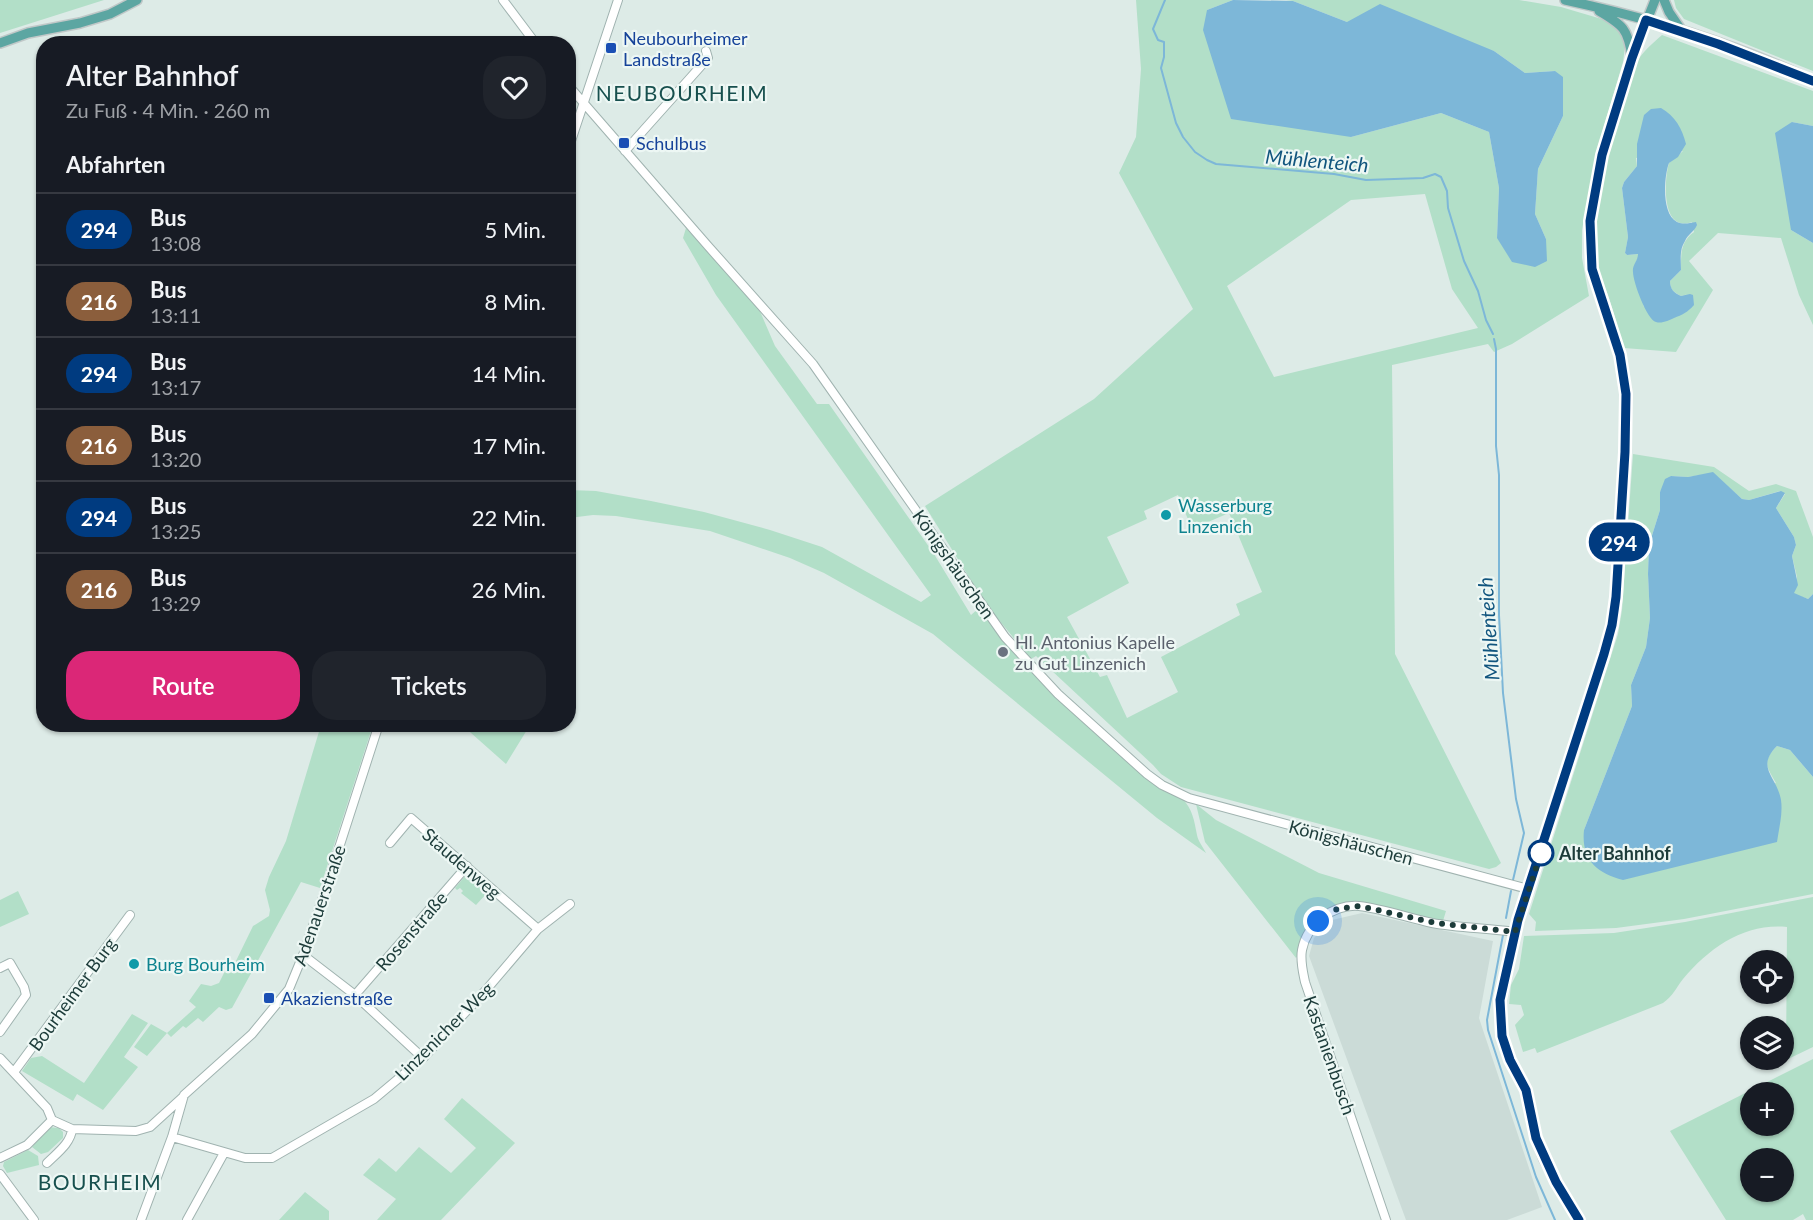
<!DOCTYPE html>
<html lang="de">
<meta charset="utf-8">
<style>
:root{--surface:#171b24;--page:#20242c;--text:#f1f3f6;--muted:#9ea1a6;--line:#363941;--accent:#db2777}
body{margin:0;font-family:Lato,sans-serif;background:var(--page);color:var(--text);height:100vh;display:flex;flex-direction:column;font-size:22px;white-space:nowrap}
*{box-sizing:border-box;margin:0}
p{font-size:20px;color:var(--muted)}
.icon{flex:none;width:33px;height:33px;fill:none;stroke:currentColor;stroke-width:2;stroke-linecap:round;stroke-linejoin:round}
.map{position:relative;flex:1;overflow:hidden}
.details{position:absolute;left:36px;top:36px;width:540px;height:696px;display:flex;flex-direction:column;background:var(--surface);border-radius:24px;box-shadow:0 2px 4px #0004}
.details>*{flex:none}
.badge{padding:0 12px;border-radius:20px;font-size:21px;line-height:39px}
.controls{position:absolute;left:1740px;top:950px;display:grid;gap:12px}
.controls a{display:grid;place-items:center;width:54px;height:54px;border-radius:50%;background:var(--surface);box-shadow:0 2px 4px #0004;font-size:30px}
.you{position:absolute;width:30px;height:30px;margin:-15px;border:4px solid #fff;border-radius:50%;background:#1a73e8;box-shadow:0 0 0 9px #1a73e833}
.map>.badge{position:absolute;translate:-50% -50%;box-shadow:0 0 0 3px #fff}
h2{padding:0 30px;font-size:22px;line-height:54px}
.round{display:grid;place-items:center;flex:none;width:63px;height:63px;border-radius:24px;background:var(--page)}
.summary{display:flex;align-items:center;justify-content:space-between;height:102px;padding:0 30px}
h1{font-size:28px;font-weight:600;line-height:45px}
.primary-button{display:flex;gap:12px;margin-top:auto;padding:12px 30px}
.primary-button a{flex:1;height:69px;border-radius:24px;background:var(--accent);color:#fff;font-size:24px;font-weight:600;line-height:69px;text-align:center}
.primary-button a+a{background:var(--page);color:var(--text)}
ul{padding:0;list-style:none}
li{display:flex;align-items:center;gap:18px;height:72px;padding:0 30px;border-top:2px solid var(--line)}
li div{flex:1}
li b{display:block;font-size:22px}
li em{font-style:normal}
li .badge{min-width:66px;font-weight:700;text-align:center}
.map>svg:first-child{display:block}
.built{fill:#cbdbd7}
.green{fill:#b2dfc8;fill-rule:evenodd}
.water{fill:#7db7d8}
.lines{fill:none;stroke-linecap:round;stroke-linejoin:round}
.stream{stroke:#7db7d8;stroke-width:2}
.minor-casing{stroke:#a0b3b0;stroke-width:10}
.major-casing{stroke:#c0c8c8;stroke-width:12}
.minor{stroke:#fff;stroke-width:8}
.major{stroke:#5ca6a2;stroke-width:9}
.line-casing{stroke:#fff;stroke-width:14}
.line{stroke:#003b80;stroke-width:9}
.walk{stroke:#1d3c3a;stroke-width:6;stroke-dasharray:0 10.8}
.transit-dot{fill:#1a4fb4;stroke:#edf7f4;stroke-width:2}
.culture-dot{fill:#0f9aa8;stroke:#edf7f4;stroke-width:2}
.worship-dot{fill:#6b7280;stroke:#edf7f4;stroke-width:2}
.stop-dot{fill:#fff;stroke:#003b80;stroke-width:3}
.labels{text-anchor:middle;dominant-baseline:central;stroke-width:4.5;stroke-linejoin:round;paint-order:stroke}
.transit-label{font-size:18px;fill:#164399;stroke:#edf7f4;text-anchor:start}
.culture-label{font-size:18px;fill:#0d838f;stroke:#edf7f4;text-anchor:start}
.street-label{font-size:18px;fill:#1d3c3a;stroke:#edf7f4}
.worship-label{font-size:18px;fill:#5b616d;stroke:#edf7f4;text-anchor:start}
.stop-label{font-size:18px;font-weight:bold;fill:#1d3c3a;stroke:#edf7f4;text-anchor:start}
.water-label{font-size:20px;font-style:italic;fill:#11557e;stroke:#edf7f4}
.quarter-label{font-size:21px;letter-spacing:1.5px;fill:#17504e;stroke:#edf7f4}
</style>
<div class="map">
<svg width="1813" height="1220" viewBox="0 0 1813 1220">
<rect width="100%" height="100%" fill="#ddebe7"/>
<path class="built" d="M1362 913 1493 941 1479 1018 1542 1207 1507 1220H1406L1309 956 1314 938 1332 920Z"/>
<path class="green" d="M0 0H104L0 33Z
M1136 0H1233L1207 10 1351 137 1441 113 1489 132 1499 188 1497 238 1546 239 1535 214 1538 169 1563 116 1555 71 1525 73 1494 51 1347 22 1293 1 1286 0H1519L1561 7 1605 20 1621 30 1625 47 1623 62 1596 153 1582 230V258L1589 296 1512 344 1494 352 1488 344 1392 365 1395 654 1501 863 1496 867 1489 869 1181 787 1161 774 1153 765 1036 656 1031 659 985 603 925 506 1094 399 1193 309 1119 173 1136 137 1141 69ZM1425 194 1452 289 1478 328 1274 377 1227 286 1351 200ZM1178 495 1192 529 1229 513 1262 592 1236 604 1240 615 1161 657 1178 692 1127 718 1107 675 1100 677 1067 617 1129 583 1107 537 1147 519 1144 511Z
M1674 0H1813V71L1684 19 1676 8Z
M1662 35 1813 91V126L1792 122 1791 230 1813 243V325L1799 295 1781 238 1718 233 1689 261 1713 290 1676 352 1624 348C1618 330 1614 312 1608 295 1604 285 1598 276 1596 266 1583 218 1616 107 1637 62 1642 52 1653 43 1662 35ZM1683 151 1669 163C1664 180 1661 233 1692 222L1694 232C1680 242 1681 255 1681 270L1670 281C1670 289 1673 292 1681 296L1689 294 1644 307 1635 264 1638 258V254L1627 255 1625 253 1628 237 1622 188 1624 182 1637 166 1636 158Z
M686 228 759 309 775 346 817 404H829L934 554 971 615 979 608 1015 653 1052 691 1182 798C1193 810 1194 820 1197 835 1198 841 1203 847 1206 853L1157 818 933 634 824 573 790 558 710 531 616 516 593 515 569 518V490L596 491 651 501 704 512 770 530 822 547 921 602 931 595 716 295 683 238Z
M1633 454 1714 467 1749 491 1776 484 1796 491 1813 537V594L1808 599 1793 594 1797 577 1792 556 1796 545 1794 537 1776 508 1785 494 1780 491 1749 500 1742 499 1713 473 1688 477 1671 476 1660 492V510L1649 545 1648 574 1650 618 1646 647 1631 685 1632 706 1584 830 1776 783C1766 766 1762 761 1777 746L1790 750 1813 777V894L1684 919 1616 928 1535 931 1536 922 1529 914 1618 634 1622 610Z
M321 725H373L320 888 301 882 232 1008 226 1010 219 1007 203 1022 198 1018 186 1028 183 1026 171 1037 167 1033 147 1056 134 1047 151 1024 167 1033 196 1007 189 1001 201 984 211 986 219 983 226 969 235 963 253 926 269 916 270 910 265 890 269 877 286 841Z
M462 725H530L506 764Z
M1196 804 1216 820 1319 873 1446 911 1443 921 1368 904 1325 913 1296 958 1205 842Z
M466 875H470L488 892 476 905 461 893 463 891 460 888 457 890 455 888Z
M18 891 29 914 0 927V900Z
M1813 897V1047L1786 1060 1787 927C1745 923 1710 947 1683 979 1676 988 1673 996 1663 1003L1537 1053 1535 1048 1523 1052 1515 1025 1524 1015 1521 1005 1509 1004 1511 985 1519 969 1524 936 1614 933 1685 922Z
M132 1014 148 1023 124 1057 138 1067 103 1110 77 1094 73 1101 22 1071 31 1058 42 1056 84 1083Z
M1813 1059V1220H1806L1803 1214 1793 1220H1726L1670 1131ZM1750 1092H1784V1125H1750ZM1750 1158H1784V1191H1750Z
M462 1098 515 1143 441 1220H377L396 1199 363 1175 379 1158 396 1172 419 1147 451 1173 476 1148 444 1119Z
M48 1127 59 1128 63 1132V1138L48 1152 41 1154 32 1147Z
M28 1150 38 1156 39 1165 7 1173 3 1166 4 1162Z
M305 1192 329 1211V1220H279Z"/>
<path class="water" d="M1233 0 1293 1 1347 22 1380 4 1494 51 1525 73 1555 71 1563 77V116L1538 169 1535 214 1546 239 1547 261 1535 267 1512 262 1497 238 1499 188 1489 132 1441 113 1351 137 1231 119 1203 30 1207 10Z
M1661 108C1675 116 1682 128 1686 144L1678 157 1669 163C1664 176 1661 214 1677 222 1684 225 1689 223 1696 222L1697 225C1694 232 1688 234 1685 241 1679 250 1681 260 1681 270L1670 281C1670 289 1674 293 1681 296L1690 294 1693 295 1694 305C1688 312 1682 315 1674 318 1669 320 1662 324 1656 322 1647 320 1633 282 1633 272 1632 265 1638 261 1638 254L1627 255 1625 253 1628 237 1622 188 1624 182 1637 166V144L1644 115 1651 109Z
M1792 122 1813 126V243L1791 230 1775 133Z
M1713 472 1742 499 1749 500 1781 491 1785 493 1776 508 1794 537 1796 545 1792 556 1798 585 1794 593 1808 599 1813 594V777L1790 750 1777 746C1755 768 1777 776 1781 800 1783 814 1779 828 1777 842L1623 880C1596 873 1581 859 1584 830L1632 706 1631 685 1646 647 1650 618 1648 574 1649 545 1660 510V492L1665 479 1671 476 1688 477Z"/>
<g class="lines">
<path class="stream" d="M1165 0 1153 29 1158 40 1164 42V57L1161 68 1176 123 1183 137 1195 152 1207 160 1216 164 1334 174 1366 180 1423 178 1435 174 1441 177 1447 191 1448 208 1464 261 1478 291 1486 320 1493 334
M1494 339 1496 349V446L1499 475V615L1503 693 1516 799 1524 833 1513 880
M1506 918 1511 891
M1503 935 1487 1020 1488 1030 1536 1177 1555 1220"/>
<defs>
<path id="minor" d="M503 0 536 44
M568 85 708 246 813 364 1005 637 1058 694 1147 774 1162 785 1189 798 1528 889
M568 150 618 0
M625 151 708 58 706 51
M390 843 411 818 538 929
M303 955 355 995 423 1058
M0 968 10 963 24 987 26 995 0 1032
M355 995 467 866
M0 1058 47 1108 52 1120
M14 1072 130 915
M52 1120 72 1129 136 1131 150 1127 183 1097
M172 1137 245 1158H272L374 1099 423 1058 486 990 538 929 570 904
M0 1158 27 1145 52 1120
M47 1163C57 1153 71 1143 72 1129
M0 1174 34 1220
M141 1220 172 1137 184 1095 252 1034 289 989 303 955 326 888 379 724
M187 1220 224 1153
M1386 1220 1305 982C1303 972 1300 961 1302 950 1307 924 1333 904 1359 906 1384 909 1408 918 1432 923 1459 928 1487 928 1515 932"/>
<path id="major" d="M1565 0C1649 18 1735 44 1813 81
M1664 0 1669 12 1682 31
M1599 11C1623 25 1628 29 1632 57
M0 43 28 33 80 23 110 14 137 0
M1579 1220 1562 1193 1544 1159 1536 1138 1526 1090 1510 1060 1502 1036 1500 1000 1515 932 1604 654 1612 625 1616 597 1625 452 1626 394 1620 355 1592 269 1590 221 1602 155 1632 58 1655 0"/>
</defs>
<use href="#minor" class="minor-casing"/>
<use href="#major" class="major-casing"/>
<use href="#minor" class="minor"/>
<use href="#major" class="major"/>
</g>
<g class="lines">
<defs>
<path id="line" d="M1579 1220 1556 1182 1536 1138 1526 1090 1510 1060 1502 1036 1500 1000 1518 920 1604 654 1612 625 1616 597 1625 452 1626 394 1620 355 1592 269 1590 221 1602 155 1632 58 1646 20 1718 44 1813 81"/>
</defs>
<use href="#line" class="line-casing"/>
<use href="#line" class="line"/>
<path class="walk" d="M1318 921 1337 909 1359 906 1436 923 1515 932 1541 853"/>
</g>
<g class="transit-dot">
<rect x="605" y="42" width="12" height="12" rx="3"/>
<rect x="618" y="137" width="12" height="12" rx="3"/>
<rect x="263" y="992" width="12" height="12" rx="3"/>
</g>
<g class="culture-dot">
<circle cx="1166" cy="515" r="6"/>
<circle cx="134" cy="964" r="6"/>
</g>
<circle class="worship-dot" cx="1003" cy="652" r="6"/>
<circle class="stop-dot" cx="1541" cy="853" r="12"/>
<g class="labels">
<g class="transit-label">
<text x="623" y="38">Neubourheimer<tspan x="623" dy="21">Landstraße</tspan></text>
<text x="636" y="143">Schulbus</text>
<text x="281" y="998">Akazienstraße</text>
</g>
<g class="culture-label">
<text x="1178" y="505">Wasserburg<tspan x="1178" dy="21">Linzenich</tspan></text>
<text x="146" y="964">Burg Bourheim</text>
</g>
<g class="street-label">
<text transform="translate(954 564) rotate(55)">Königshäuschen</text>
<text transform="translate(1351 842) rotate(15)">Königshäuschen</text>
<text transform="translate(462 863) rotate(41)">Staudenweg</text>
<text transform="translate(319 905) rotate(-71)">Adenauerstraße</text>
<text transform="translate(411 931) rotate(-49)">Rosenstraße</text>
<text transform="translate(72 994) rotate(-54)">Bourheimer Burg</text>
<text transform="translate(444 1031) rotate(-45)">Linzenicher Weg</text>
<text transform="translate(1330 1055) rotate(71)">Kastanienbusch</text>
</g>
<g class="worship-label">
<text x="1015" y="642">Hl. Antonius Kapelle<tspan x="1015" dy="21">zu Gut Linzenich</tspan></text>
</g>
<g class="stop-label">
<text x="1559" y="853">Alter Bahnhof</text>
</g>
<g class="water-label">
<text transform="translate(1317 160) rotate(5)">Mühlenteich</text>
<text transform="translate(1488 629) rotate(-94)">Mühlenteich</text>
</g>
<g class="quarter-label">
<text x="682" y="92">NEUBOURHEIM</text>
<text x="100" y="1181">BOURHEIM</text>
</g>
</g>
</svg>
<div class="controls">
<a><svg class="icon" aria-label="locate" viewBox="0 0 24 24"><circle cx="12" cy="12" r="6"/><path d="M12 2v4M12 18v4M2 12h4M18 12h4"/></svg></a>
<a><svg class="icon" aria-label="layers" viewBox="0 0 24 24"><path d="M12 4l9 5-9 5-9-5zM3 14l9 5 9-5"/></svg></a>
<a>+</a>
<a>−</a>
</div>
<div class="you" style="left:1318px;top:921px"></div>
<b class="badge" style="left:1619px;top:542px;background:#003b80;color:#fff">294</b>
<section class="details">
<div class="summary"><div><h1>Alter Bahnhof</h1><p>Zu Fuß · 4 Min. · 260 m</p></div><a class="round"><svg class="icon" aria-label="heart" viewBox="0 0 24 24"><path d="M12 20l-8-8c-3-5 5-10 8-4 3-6 11-1 8 4z"/></svg></a></div>
<h2>Abfahrten</h2>
<ul>
<li><span class="badge" style="background:#003b80;color:#fff">294</span><div><b>Bus</b><p>13:08</p></div><em>5 Min.</em></li>
<li><span class="badge" style="background:#8b5e3c;color:#fff">216</span><div><b>Bus</b><p>13:11</p></div><em>8 Min.</em></li>
<li><span class="badge" style="background:#003b80;color:#fff">294</span><div><b>Bus</b><p>13:17</p></div><em>14 Min.</em></li>
<li><span class="badge" style="background:#8b5e3c;color:#fff">216</span><div><b>Bus</b><p>13:20</p></div><em>17 Min.</em></li>
<li><span class="badge" style="background:#003b80;color:#fff">294</span><div><b>Bus</b><p>13:25</p></div><em>22 Min.</em></li>
<li><span class="badge" style="background:#8b5e3c;color:#fff">216</span><div><b>Bus</b><p>13:29</p></div><em>26 Min.</em></li>
</ul>
<div class="primary-button"><a>Route</a><a>Tickets</a></div>
</section>
</div>
